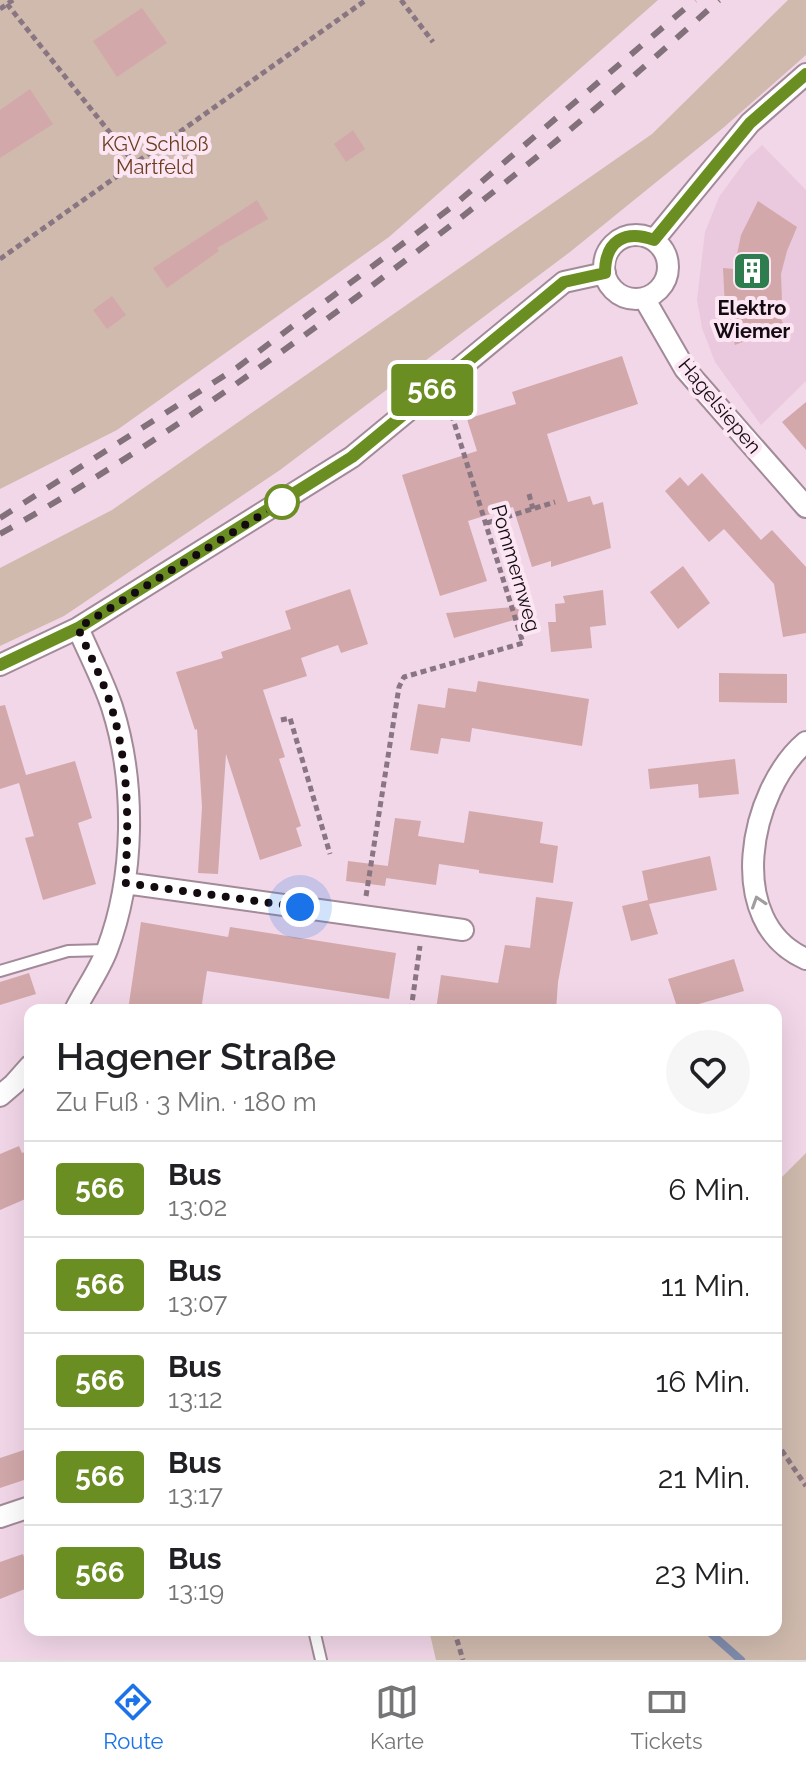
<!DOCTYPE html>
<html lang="de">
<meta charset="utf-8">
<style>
:root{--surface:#fff;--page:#f6f6f6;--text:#202124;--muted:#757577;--line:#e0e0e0;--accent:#1a73e8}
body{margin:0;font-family:Raleway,sans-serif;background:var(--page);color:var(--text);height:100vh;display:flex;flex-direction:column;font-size:30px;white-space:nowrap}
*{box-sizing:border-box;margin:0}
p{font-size:26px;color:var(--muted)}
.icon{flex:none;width:44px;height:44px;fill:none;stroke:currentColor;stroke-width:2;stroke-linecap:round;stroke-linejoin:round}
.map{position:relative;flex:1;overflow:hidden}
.drawer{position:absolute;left:24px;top:1004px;width:758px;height:632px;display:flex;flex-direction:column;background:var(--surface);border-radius:16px;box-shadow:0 8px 32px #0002}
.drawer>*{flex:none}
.badge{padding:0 16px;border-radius:6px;font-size:28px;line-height:52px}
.you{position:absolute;width:40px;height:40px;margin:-20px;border:6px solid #fff;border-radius:50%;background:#1a73e8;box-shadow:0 0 0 12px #1a73e833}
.map>.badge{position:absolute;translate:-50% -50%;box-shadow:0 0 0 4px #fff}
.round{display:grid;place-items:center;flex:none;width:84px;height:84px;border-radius:42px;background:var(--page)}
.headline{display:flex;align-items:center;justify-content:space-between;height:136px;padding:0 32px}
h1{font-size:38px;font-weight:600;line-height:60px}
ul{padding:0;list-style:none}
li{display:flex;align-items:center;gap:24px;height:96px;padding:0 32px;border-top:2px solid var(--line)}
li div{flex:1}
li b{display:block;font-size:30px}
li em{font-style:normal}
li .badge{min-width:88px;font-weight:700;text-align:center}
.dock{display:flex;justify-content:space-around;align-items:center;height:112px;border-top:2px solid var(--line);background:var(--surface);font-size:22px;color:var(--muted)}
.dock a{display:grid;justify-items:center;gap:4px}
.dock .on{color:var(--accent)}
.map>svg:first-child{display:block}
.built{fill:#eac8dd}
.green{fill:#d0baae}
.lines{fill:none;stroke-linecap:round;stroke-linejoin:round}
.stream{stroke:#818cac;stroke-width:8}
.building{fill:#d2a8aa}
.service-casing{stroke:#a38a99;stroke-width:14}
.minor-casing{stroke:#a38a99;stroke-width:24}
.path{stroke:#897682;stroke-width:5;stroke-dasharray:6 4;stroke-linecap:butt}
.service{stroke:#fff;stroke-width:10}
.minor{stroke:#fff;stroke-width:20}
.rail{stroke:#82707b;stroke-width:6;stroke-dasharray:14 14;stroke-linecap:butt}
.oneway{stroke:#a19da0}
.line-casing{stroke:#fff;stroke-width:18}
.line{stroke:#6b8e23;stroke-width:12}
.walk{stroke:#140b11;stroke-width:8;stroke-dasharray:0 14.4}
.stop-dot{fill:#fff;stroke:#6b8e23;stroke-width:4}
.labels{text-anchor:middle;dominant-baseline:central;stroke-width:8;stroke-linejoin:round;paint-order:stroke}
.park-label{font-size:20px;fill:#6d3d20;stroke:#fce6f4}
.poi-label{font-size:20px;font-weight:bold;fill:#140b11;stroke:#fce6f4}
.street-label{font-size:20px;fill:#140b11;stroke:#fce6f4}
</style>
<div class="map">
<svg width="806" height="1660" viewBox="0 0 806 1660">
<rect width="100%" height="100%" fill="#f2d7e8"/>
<path class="built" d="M762 145 806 190V381L761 425 715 362 702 328 697 300 705 232 719 197 746 160Z"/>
<path class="green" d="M0 0H658L389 237 117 430 0 489Z
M788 0H806V55L723 128 570 252 280 470 64 616 0 646V568L112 510 652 134Z
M806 1153V1660H436L429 1630H776V1183Z"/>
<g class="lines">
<path class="stream" d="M707 1630 741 1660"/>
</g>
<path class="building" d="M142 8 167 43 117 77 93 41Z
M30 89 53 124 0 158V110Z
M353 130 365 149 346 162 334 144Z
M257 200 268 219 217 248 219 251 167 288 153 268Z
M758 201 797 227 787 251 781 274 782 302 786 315 780 317 784 325 735 345 725 308 723 268 734 269 741 235Z
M112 296 126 315 107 329 93 310Z
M622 356 638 404 547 434 568 502 590 496 593 505 603 502 611 548 551 567V561L532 567 513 507 468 521 487 581 440 596 402 475 477 451 467 419 516 404 512 392Z
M806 402V450L782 422Z
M702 473 761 540 772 530 806 567V633L783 637 774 584 724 529 709 542 665 491 680 477 688 486Z
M683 566 710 603 678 629 650 592Z
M350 589 368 644 341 653 338 645 301 658 307 676 263 690 285 757 279 759 301 826 296 828 302 846 260 860 226 754 218 874 198 873 202 807 197 729 195 730 176 672 223 658 221 652 291 629 285 611Z
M603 590 606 625 590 627 592 648 551 652 548 622H556L555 604 565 603 563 596Z
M525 606 527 616 454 638 446 613Z
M719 673 787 674V703L719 702Z
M478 681 589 699 582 746 472 728 470 742 441 738 438 754 410 750 418 704 445 708 448 688 476 692Z
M5 705 26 775 75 761 92 818 78 823 96 884 43 900 25 838 34 836 19 783 0 789V706Z
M735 759 739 794 699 798 698 784 650 789 648 769Z
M469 811 543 822 540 843 558 846 553 883 479 873V870L439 864 436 885 386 878 395 818 421 821 418 836 464 843Z
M710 856 717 890 649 904 658 934 631 941 622 906 648 900 642 871Z
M348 861 388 866 385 886 346 881Z
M536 897 573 902 558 982 556 1010H436L441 975 498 983 505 945 530 948Z
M141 922 228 937 230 927 396 953 389 999 207 971 201 1010H128Z
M734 959 744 991 678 1010 668 979Z
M29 973 36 994 0 1005V982Z
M19 1146 22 1153 30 1150V1197L0 1210V1154Z
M30 1448V1478L0 1488V1458Z
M23 1554 30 1575V1587L0 1599V1562Z"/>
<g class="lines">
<defs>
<path id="service" d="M0 971 68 951 106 950
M314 1630 321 1660"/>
<path id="minor" d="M604 267a32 32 0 1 1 64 0a32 32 0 1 1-64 0Z
M654 240 750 123 806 74
M644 298 685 369 806 507
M0 665 78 628 352 457 564 282 605 273
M806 742C749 790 723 923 806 959
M125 883 463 930
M75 1010C85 990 99 971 107 950 135 877 136 782 112 707 103 680 89 654 78 628
M0 1096 14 1084 30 1066
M0 1517 30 1507"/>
</defs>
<use href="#service" class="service-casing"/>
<use href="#minor" class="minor-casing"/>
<path class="path" d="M401 0 433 42
M7 4 135 164
M0 9 13 0
M0 259 366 0
M529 494 533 509
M487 523 555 502
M281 720 290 718 330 854
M366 896 399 687 404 677 523 643 448 403
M411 1010 420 946
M776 1442 806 1486
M454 1630 463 1660"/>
<use href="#service" class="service"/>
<use href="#minor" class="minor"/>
<path class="rail" d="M0 518 238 367 453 206 695 0
M0 534C125 464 243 381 358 296 483 203 604 105 719 0"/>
</g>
<defs><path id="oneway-chevron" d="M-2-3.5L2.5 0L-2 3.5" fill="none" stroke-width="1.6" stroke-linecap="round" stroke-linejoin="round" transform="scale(2)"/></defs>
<use class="oneway" href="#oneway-chevron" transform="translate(758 902) rotate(-108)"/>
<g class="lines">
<defs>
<path id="line" d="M0 665 78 628 352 457 564 282 605 273C605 241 625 229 654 240L750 123 806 74"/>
</defs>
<use href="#line" class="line-casing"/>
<use href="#line" class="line"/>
<path class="walk" d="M282 502 78 628C89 654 104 681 112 709 129 766 129 824 125 883L300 907"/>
</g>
<defs>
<symbol id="building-square" viewBox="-11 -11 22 22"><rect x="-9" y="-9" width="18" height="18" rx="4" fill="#2d7d4e" stroke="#fce6f4"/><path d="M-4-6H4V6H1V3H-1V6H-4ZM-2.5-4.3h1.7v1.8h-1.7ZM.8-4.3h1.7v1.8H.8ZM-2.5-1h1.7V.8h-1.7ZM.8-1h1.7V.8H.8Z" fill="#fff"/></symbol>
</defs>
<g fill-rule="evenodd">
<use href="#building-square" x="730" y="249" width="44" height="44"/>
</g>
<circle class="stop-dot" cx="282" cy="502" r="16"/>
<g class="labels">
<g class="park-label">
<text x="155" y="144">KGV Schloß<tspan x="155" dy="23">Martfeld</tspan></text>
</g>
<g class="poi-label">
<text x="752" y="308">Elektro<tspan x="752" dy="23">Wiemer</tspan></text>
</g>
<g class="street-label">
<text transform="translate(720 406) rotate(50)">Hagelsiepen</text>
<text transform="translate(516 568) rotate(74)">Pommernweg</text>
</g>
</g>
</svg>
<div class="you" style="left:300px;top:907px"></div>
<b class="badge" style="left:432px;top:390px;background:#6b8e23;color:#fff">566</b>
<section class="drawer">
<div class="headline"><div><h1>Hagener Straße</h1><p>Zu Fuß · 3 Min. · 180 m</p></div><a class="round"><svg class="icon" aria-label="heart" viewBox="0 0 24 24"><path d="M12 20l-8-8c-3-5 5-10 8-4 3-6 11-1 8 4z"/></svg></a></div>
<ul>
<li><span class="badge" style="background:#6b8e23;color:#fff">566</span><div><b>Bus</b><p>13:02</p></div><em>6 Min.</em></li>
<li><span class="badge" style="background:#6b8e23;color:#fff">566</span><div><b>Bus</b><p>13:07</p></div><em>11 Min.</em></li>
<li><span class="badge" style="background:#6b8e23;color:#fff">566</span><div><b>Bus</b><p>13:12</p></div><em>16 Min.</em></li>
<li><span class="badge" style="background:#6b8e23;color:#fff">566</span><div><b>Bus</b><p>13:17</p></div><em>21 Min.</em></li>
<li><span class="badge" style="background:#6b8e23;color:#fff">566</span><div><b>Bus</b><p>13:19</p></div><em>23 Min.</em></li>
</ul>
</section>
</div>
<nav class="dock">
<a class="on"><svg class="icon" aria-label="directions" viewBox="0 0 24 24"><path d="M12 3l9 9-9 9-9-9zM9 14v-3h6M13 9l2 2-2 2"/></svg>Route</a>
<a><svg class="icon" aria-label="map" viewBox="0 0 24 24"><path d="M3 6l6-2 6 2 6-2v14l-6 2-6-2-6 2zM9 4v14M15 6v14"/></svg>Karte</a>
<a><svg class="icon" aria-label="tickets" viewBox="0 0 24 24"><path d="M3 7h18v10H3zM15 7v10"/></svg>Tickets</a>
</nav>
